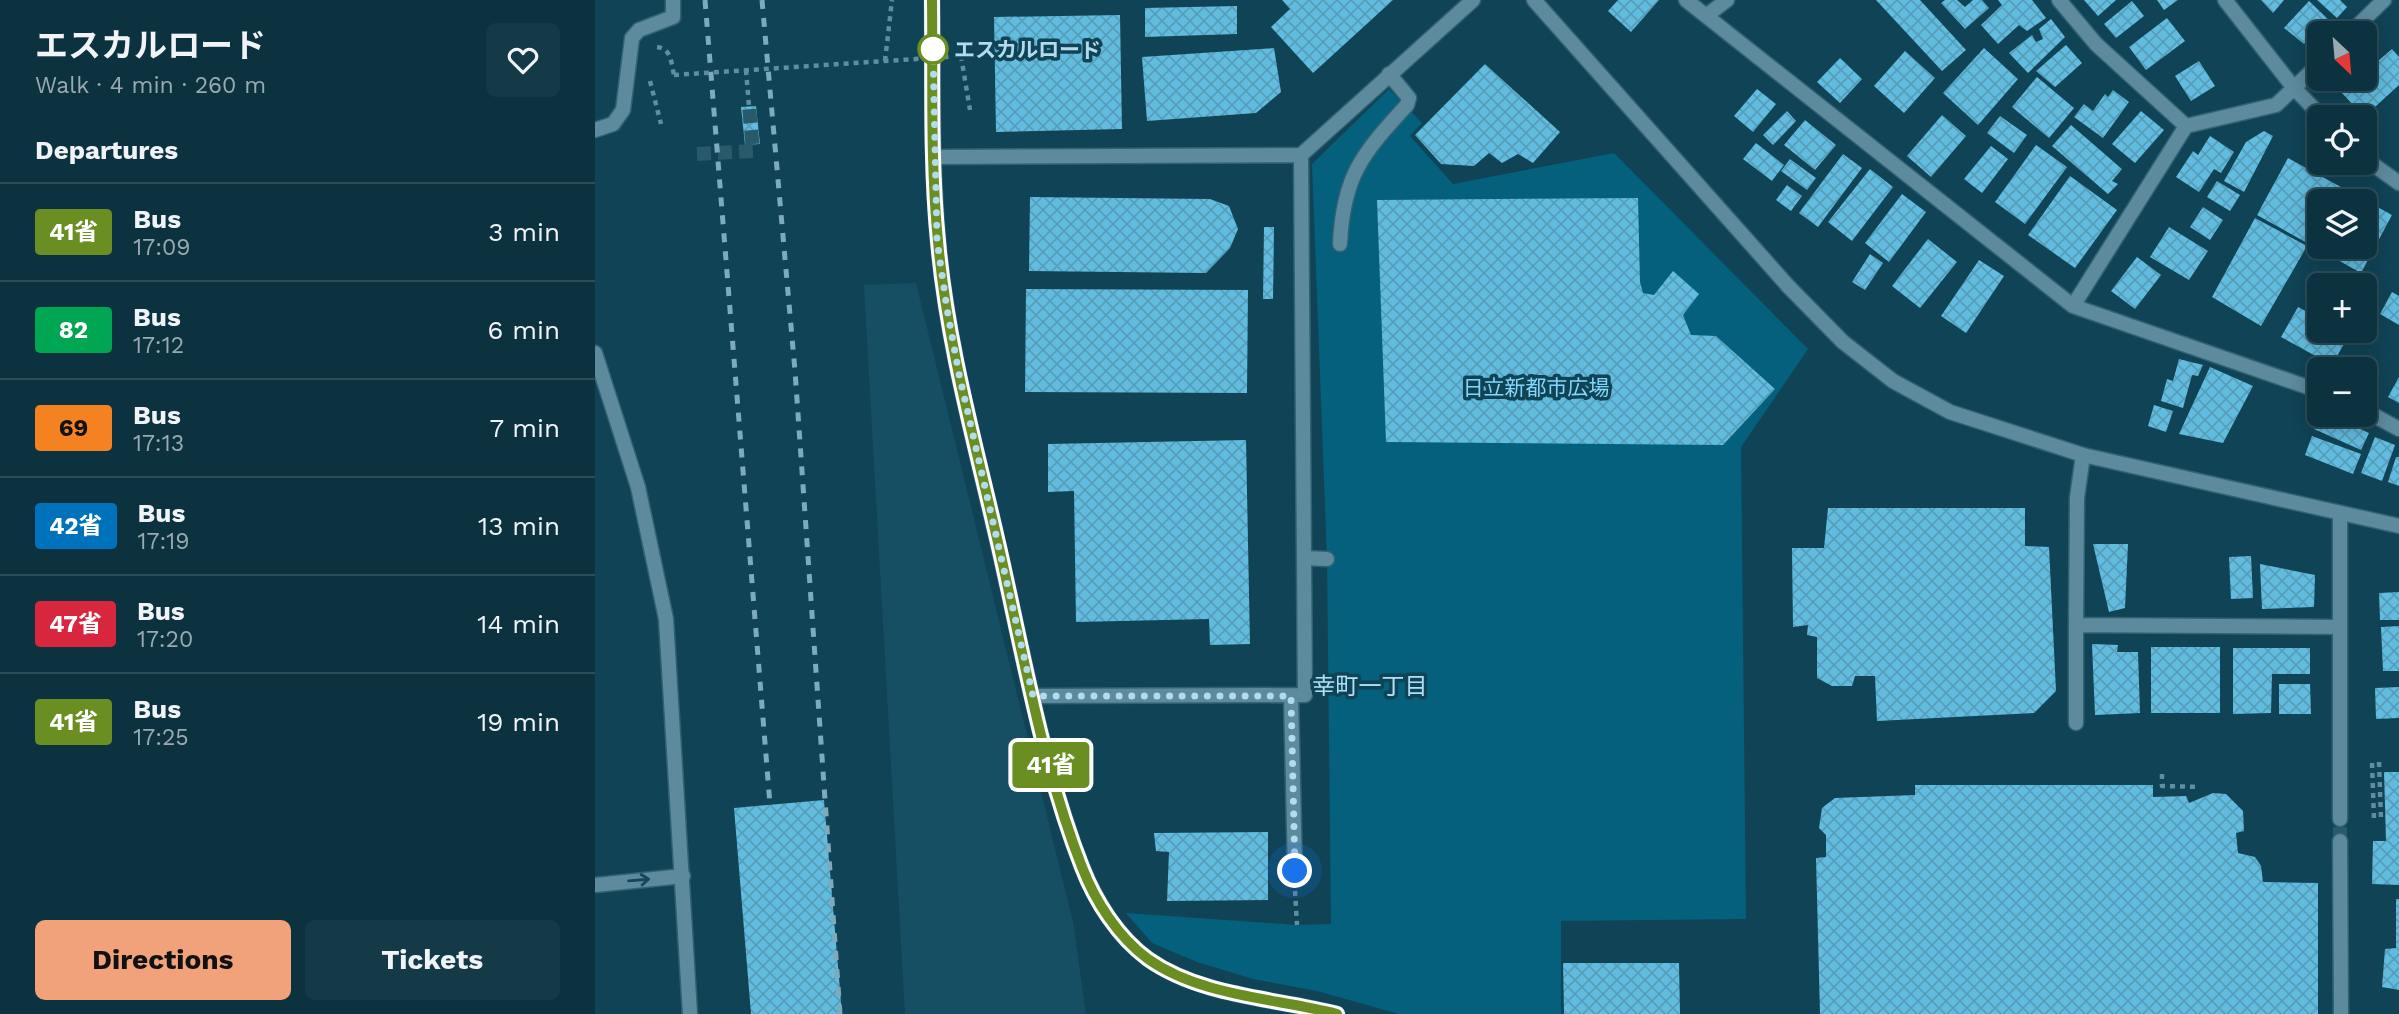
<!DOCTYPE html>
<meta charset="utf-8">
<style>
:root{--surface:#0c3240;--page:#153a47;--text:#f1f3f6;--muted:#9aaab1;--line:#2c4d59;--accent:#f1a27b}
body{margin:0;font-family:"Work Sans","Noto Sans JP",sans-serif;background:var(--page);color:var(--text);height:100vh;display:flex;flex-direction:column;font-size:26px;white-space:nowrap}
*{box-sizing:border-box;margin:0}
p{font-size:23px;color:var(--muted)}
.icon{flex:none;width:38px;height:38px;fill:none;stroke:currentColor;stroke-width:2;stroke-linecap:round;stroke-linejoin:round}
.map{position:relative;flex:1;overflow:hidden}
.side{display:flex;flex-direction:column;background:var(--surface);width:595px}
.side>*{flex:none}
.badge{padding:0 14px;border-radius:5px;font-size:24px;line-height:46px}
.needle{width:46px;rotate:154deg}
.fabs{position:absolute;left:1712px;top:21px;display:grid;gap:14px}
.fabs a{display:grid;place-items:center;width:70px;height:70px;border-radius:10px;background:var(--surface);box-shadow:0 4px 18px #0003,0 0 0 2px var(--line);font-size:35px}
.you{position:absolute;width:35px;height:35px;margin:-18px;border:5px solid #fff;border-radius:50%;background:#1a73e8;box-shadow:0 0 0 10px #1a73e833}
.map>.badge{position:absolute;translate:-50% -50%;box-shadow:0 0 0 4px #fff}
h2{padding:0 35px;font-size:26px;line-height:63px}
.round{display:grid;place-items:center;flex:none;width:74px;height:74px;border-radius:10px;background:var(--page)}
.headline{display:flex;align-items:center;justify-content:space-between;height:119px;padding:0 35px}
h1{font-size:33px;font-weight:700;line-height:52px}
.cta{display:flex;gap:14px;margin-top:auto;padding:14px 35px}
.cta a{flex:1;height:80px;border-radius:10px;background:var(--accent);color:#111;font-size:28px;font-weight:700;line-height:80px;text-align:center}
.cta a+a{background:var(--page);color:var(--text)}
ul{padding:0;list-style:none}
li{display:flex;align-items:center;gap:21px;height:98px;padding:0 35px;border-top:2px solid var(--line)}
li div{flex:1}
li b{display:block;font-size:26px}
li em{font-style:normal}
li .badge{min-width:77px;font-weight:700;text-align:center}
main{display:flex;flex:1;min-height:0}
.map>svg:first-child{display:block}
.built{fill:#164f64}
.park{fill:#04607c}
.building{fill:url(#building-cross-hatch);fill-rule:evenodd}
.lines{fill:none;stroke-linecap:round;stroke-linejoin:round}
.pedestrian-tunnel{stroke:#285a6c;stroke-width:14;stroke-dasharray:14 7;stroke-linecap:butt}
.tertiary-tunnel{stroke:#285a6c;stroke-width:14;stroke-dasharray:14 7;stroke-linecap:butt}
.service-casing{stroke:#306274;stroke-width:17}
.minor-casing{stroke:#306274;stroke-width:17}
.tertiary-casing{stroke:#306274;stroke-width:17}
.path{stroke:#5f8ea0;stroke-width:4.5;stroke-dasharray:5 5;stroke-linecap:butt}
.service{stroke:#5d8a9d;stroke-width:14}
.minor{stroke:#5d8a9d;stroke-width:14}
.tertiary{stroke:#5d8a9d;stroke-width:14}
.rail{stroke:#7daabc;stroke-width:5;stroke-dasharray:9 9;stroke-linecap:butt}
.path-bridge{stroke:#5f8ea0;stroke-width:4.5;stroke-dasharray:5 5;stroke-linecap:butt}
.oneway{stroke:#144759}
.line-casing{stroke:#fff;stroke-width:16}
.line{stroke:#6b8e23;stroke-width:10}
.walk{stroke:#b2dcee;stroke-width:7;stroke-dasharray:0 12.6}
.stop-dot{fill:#fff;stroke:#6b8e23;stroke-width:3.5}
.labels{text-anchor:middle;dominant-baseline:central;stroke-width:7;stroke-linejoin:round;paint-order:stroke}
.stop-label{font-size:21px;font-weight:bold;fill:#b2dcee;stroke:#104355;text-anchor:start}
.park-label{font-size:21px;fill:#84d7fa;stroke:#104355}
.neighbourhood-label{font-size:23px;fill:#aee1f7;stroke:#104355}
</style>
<main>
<section class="side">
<div class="headline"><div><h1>エスカルロード</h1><p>Walk · 4 min · 260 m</p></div><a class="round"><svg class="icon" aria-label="heart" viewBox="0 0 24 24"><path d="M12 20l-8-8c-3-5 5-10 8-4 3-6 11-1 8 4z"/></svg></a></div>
<h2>Departures</h2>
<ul>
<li><span class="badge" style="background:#6b8e23;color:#fff">41省</span><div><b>Bus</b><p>17:09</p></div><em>3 min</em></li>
<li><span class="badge" style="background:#00a651;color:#fff">82</span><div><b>Bus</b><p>17:12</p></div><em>6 min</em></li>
<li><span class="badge" style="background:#f58220;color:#111">69</span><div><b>Bus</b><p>17:13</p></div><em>7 min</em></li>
<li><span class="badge" style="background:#0072bc;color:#fff">42省</span><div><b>Bus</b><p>17:19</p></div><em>13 min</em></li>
<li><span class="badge" style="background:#d7263d;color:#fff">47省</span><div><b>Bus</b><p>17:20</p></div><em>14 min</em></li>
<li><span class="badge" style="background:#6b8e23;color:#fff">41省</span><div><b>Bus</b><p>17:25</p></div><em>19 min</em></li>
</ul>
<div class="cta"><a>Directions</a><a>Tickets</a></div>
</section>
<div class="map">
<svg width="1804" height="1014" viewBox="0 0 1804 1014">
<defs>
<pattern id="building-cross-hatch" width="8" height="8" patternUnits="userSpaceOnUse" patternTransform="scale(1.75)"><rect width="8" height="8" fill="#61bce0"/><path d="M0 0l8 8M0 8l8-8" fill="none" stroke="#569eba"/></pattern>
</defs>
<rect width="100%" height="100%" fill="#104355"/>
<path class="built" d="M321 283 478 922 491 1014H310L269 285Z"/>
<path class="park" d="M794 89 827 123 815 136 858 184 1019 153 1213 349 1146 447 1151 919 966 921V1014H804L722 991 658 979 602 962 557 943 531 913 702 925 736 924 732 559 717 164Z"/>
<path class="building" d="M687 0H798L718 73 676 27 695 9Z
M1023 0H1064L1036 32 1013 11Z
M1281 0H1325L1371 50 1347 71Z
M1350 0H1362L1370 7 1378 0H1387L1394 8 1370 29 1346 3Z
M1403 0H1437L1451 18 1432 31 1424 25 1403 44 1386 25 1407 5Z
M1489 0H1521L1503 16Z
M1562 0H1583L1569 10Z
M1666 0H1689L1678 13Z
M1722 0H1745L1752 7 1742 18Z
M1537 1 1549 16 1521 38 1509 24Z
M1714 1 1738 24 1729 33H1724L1722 41 1716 36 1709 44 1689 28Z
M642 6V34L550 37V8Z
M525 15 527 129 401 132 399 17Z
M1572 18 1590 41 1551 70 1534 47Z
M1456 19 1470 37 1433 73 1414 53 1437 35 1441 42 1448 39 1444 29Z
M1471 45 1487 63 1460 87 1441 71Z
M679 48 686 92 661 113 552 121 547 57Z
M1389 48 1423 79 1383 125 1348 93Z
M1797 49 1804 57V85L1769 117 1747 93 1763 79H1769V73Z
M1310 51 1340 78 1309 113 1279 86Z
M1245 58 1267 79 1245 103 1222 82Z
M1604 61 1620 86 1596 101 1580 76Z
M890 64 965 132 938 163 923 154 907 163 894 153 879 166 846 164 820 135Z
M1442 77 1479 108 1454 138 1417 107Z
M1162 89 1181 104 1158 132 1139 116Z
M1518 90 1534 102 1508 138 1479 117 1489 104 1498 111 1510 94 1513 97Z
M161 106 165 144 150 145 146 107Z
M1192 111 1201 121 1178 145 1168 135Z
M1546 111 1569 130 1540 163 1517 144Z
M1347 115 1371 136 1336 177 1312 156Z
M1405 116 1432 135 1419 153 1392 133Z
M1210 120 1241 145 1220 170 1189 145Z
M1476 125 1527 169 1517 181 1523 184 1513 194 1457 146Z
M1669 131 1678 136 1649 192 1629 181 1651 142Z
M1615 136 1639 152 1626 173 1619 169 1604 192 1581 177 1598 151 1603 155Z
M1161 143 1189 165 1177 181 1148 159Z
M1441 145 1472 167 1430 224 1400 202Z
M1396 146 1413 159 1387 193 1369 179Z
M1248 154 1267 168 1223 227 1204 213Z
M1693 158 1797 215 1766 273 1662 215ZM1724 201H1769V247H1724Z
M1195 159 1221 178 1212 190 1186 171Z
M1275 169 1298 187 1257 241 1233 222Z
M1475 176 1522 210 1480 268 1433 235Z
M1622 181 1645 195 1635 211 1612 197Z
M1192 185 1207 196 1196 211 1181 200Z
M1307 194 1331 212 1294 262 1270 243Z
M435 197 615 199 634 206 643 229 635 248 611 273 434 271Z
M1043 198 1045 282 1048 293 1059 295 1078 271 1104 294 1088 315 1096 335 1121 336 1180 389 1128 445 791 442 782 200Z
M1608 207 1628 220 1615 240 1595 227Z
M1660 218 1712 246 1666 326 1617 297Z
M669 227H679L678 299H668Z
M1574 227 1613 251 1594 280 1555 257Z
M1333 239 1362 262 1325 308 1297 286Z
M1275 254 1288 263 1270 290 1257 282Z
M1542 257 1566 275 1540 309 1516 291Z
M1384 260 1409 276 1371 333 1346 316Z
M431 289 653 290 652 393 430 392Z
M1797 292 1804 296V325L1785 314Z
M1703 307 1724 318V331H1746L1754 335 1737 365 1686 337Z
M1584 359 1608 365 1603 376 1597 375 1588 408 1566 401 1572 379 1578 381Z
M1615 367 1658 386 1628 443 1584 434Z
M1804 377V403L1793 397Z
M1559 405 1578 411 1571 432 1553 426Z
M1725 415H1735L1774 433 1766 450 1719 429Z
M1717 436 1766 454 1758 474 1710 455Z
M1780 437 1800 445 1787 481 1766 473Z
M651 440 655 644 615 645 614 619 481 622 479 491 453 492V444Z
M1801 457H1804V486L1793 482Z
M1233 508H1430V546L1454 547 1461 691 1439 713 1282 721 1280 676H1260L1257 686H1237L1222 678V637L1212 635 1213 625 1198 627 1197 548H1229Z
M1498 544H1533L1530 608 1514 612Z
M1656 556 1658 598 1636 599 1634 557Z
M1665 564 1720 575 1719 607 1667 609Z
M1804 592V620H1785L1784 593Z
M1804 626V671H1788L1786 627Z
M1497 644 1523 645 1522 652H1543L1545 713 1500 715Z
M1556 647H1625V713H1556Z
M1638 648H1715V674H1677L1676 713 1638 714Z
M1684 684H1715L1716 714H1684Z
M1804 687V718L1781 719 1780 688Z
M1789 772H1804V885L1777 884 1778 841H1791Z
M1320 785H1558V797L1591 796 1594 803 1618 793 1631 794 1648 811 1649 831 1641 833 1643 853 1660 857 1666 866 1668 882 1723 883V1014H1225L1221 858 1231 857V835L1224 828 1227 808 1240 798 1320 795Z
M229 800 247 1014H156L139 808Z
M673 832V900L572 901 574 852 561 851 559 833Z
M1801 899H1804V990L1787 987 1790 949 1801 948Z
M968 963H1084L1085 1014H969Z"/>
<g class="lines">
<path class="pedestrian-tunnel" d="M102 154 158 151 154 106"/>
<path class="tertiary-tunnel" d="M1745 841V819"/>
<defs>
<path id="service" d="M745 244C748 176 767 154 812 105L814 98 794 74
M710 558 732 559
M0 885 88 876"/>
<path id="minor" d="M1091 0 1478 306 1724 391
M1464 0 1501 44 1591 126 1681 105 1724 64
M1630 0 1699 88 1727 117
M1111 16 1132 0
M1755 33 1789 0
M0 130 18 124 28 110 37 38 44 30 78 17V0
M1769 158 1804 183
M1478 306 1591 126
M1769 410 1804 429
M1488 455 1482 498 1481 625 1743 627
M696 696 700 871
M1481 723V625"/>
<path id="tertiary" d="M337 0C338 80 336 161 343 240 352 346 382 450 405 553 429 657 448 767 487 867 501 901 523 937 553 959 607 997 681 998 742 1014
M939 0 1193 286 1248 342 1298 381 1355 412 1488 455 1804 526
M706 155 878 0
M340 157 706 155 710 695 438 696
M0 353 43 487 71 619 95 1014
M1745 819V513
M1745 841 1746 1014"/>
</defs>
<use href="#service" class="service-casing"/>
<use href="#minor" class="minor-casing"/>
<use href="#tertiary" class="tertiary-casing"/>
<path class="path" d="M62 47C77 49 76 63 79 75
M366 56 375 110
M290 61 297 0
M151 70 154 106
M55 81 66 124
M1784 762 1786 819
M1777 763 1779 819
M1567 774V786L1605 787
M700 891 702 925"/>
<use href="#service" class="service"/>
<use href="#minor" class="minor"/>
<use href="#tertiary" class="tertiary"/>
<path class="rail" d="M110 0 175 805
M167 0 200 371 245 1014"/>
<path class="path-bridge" d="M79 75 366 56"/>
</g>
<defs><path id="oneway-shaft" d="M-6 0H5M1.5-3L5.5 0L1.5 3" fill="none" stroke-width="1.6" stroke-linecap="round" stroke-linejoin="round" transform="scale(1.75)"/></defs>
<use class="oneway" href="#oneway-shaft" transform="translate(44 880) rotate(-5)"/>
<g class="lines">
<defs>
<path id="line" d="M337 0C338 80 335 161 343 241 352 344 381 446 404 547 428 653 447 765 487 867 500 901 523 937 553 959 607 997 681 998 742 1014"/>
</defs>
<use href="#line" class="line-casing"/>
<use href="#line" class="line"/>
<path class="walk" d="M338 49 342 240 352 309 364 374 438 696H696L700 871"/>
</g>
<circle class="stop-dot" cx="338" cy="49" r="14"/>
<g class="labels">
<g class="stop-label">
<text x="359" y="49">エスカルロード</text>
</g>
<g class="park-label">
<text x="941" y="387">日立新都市広場</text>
</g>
<g class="neighbourhood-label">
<text x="775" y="686">幸町一丁目</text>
</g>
</g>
</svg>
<div class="fabs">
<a><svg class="needle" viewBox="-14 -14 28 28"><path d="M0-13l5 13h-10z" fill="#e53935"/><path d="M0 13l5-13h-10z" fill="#9aaab1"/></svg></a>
<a><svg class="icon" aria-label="locate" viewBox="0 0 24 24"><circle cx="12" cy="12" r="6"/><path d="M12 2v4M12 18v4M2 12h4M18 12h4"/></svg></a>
<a><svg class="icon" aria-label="layers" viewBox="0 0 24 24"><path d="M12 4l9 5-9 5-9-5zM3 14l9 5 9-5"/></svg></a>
<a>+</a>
<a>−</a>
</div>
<div class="you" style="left:700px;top:871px"></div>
<b class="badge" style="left:456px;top:765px;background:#6b8e23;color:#fff">41省</b>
</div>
</main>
